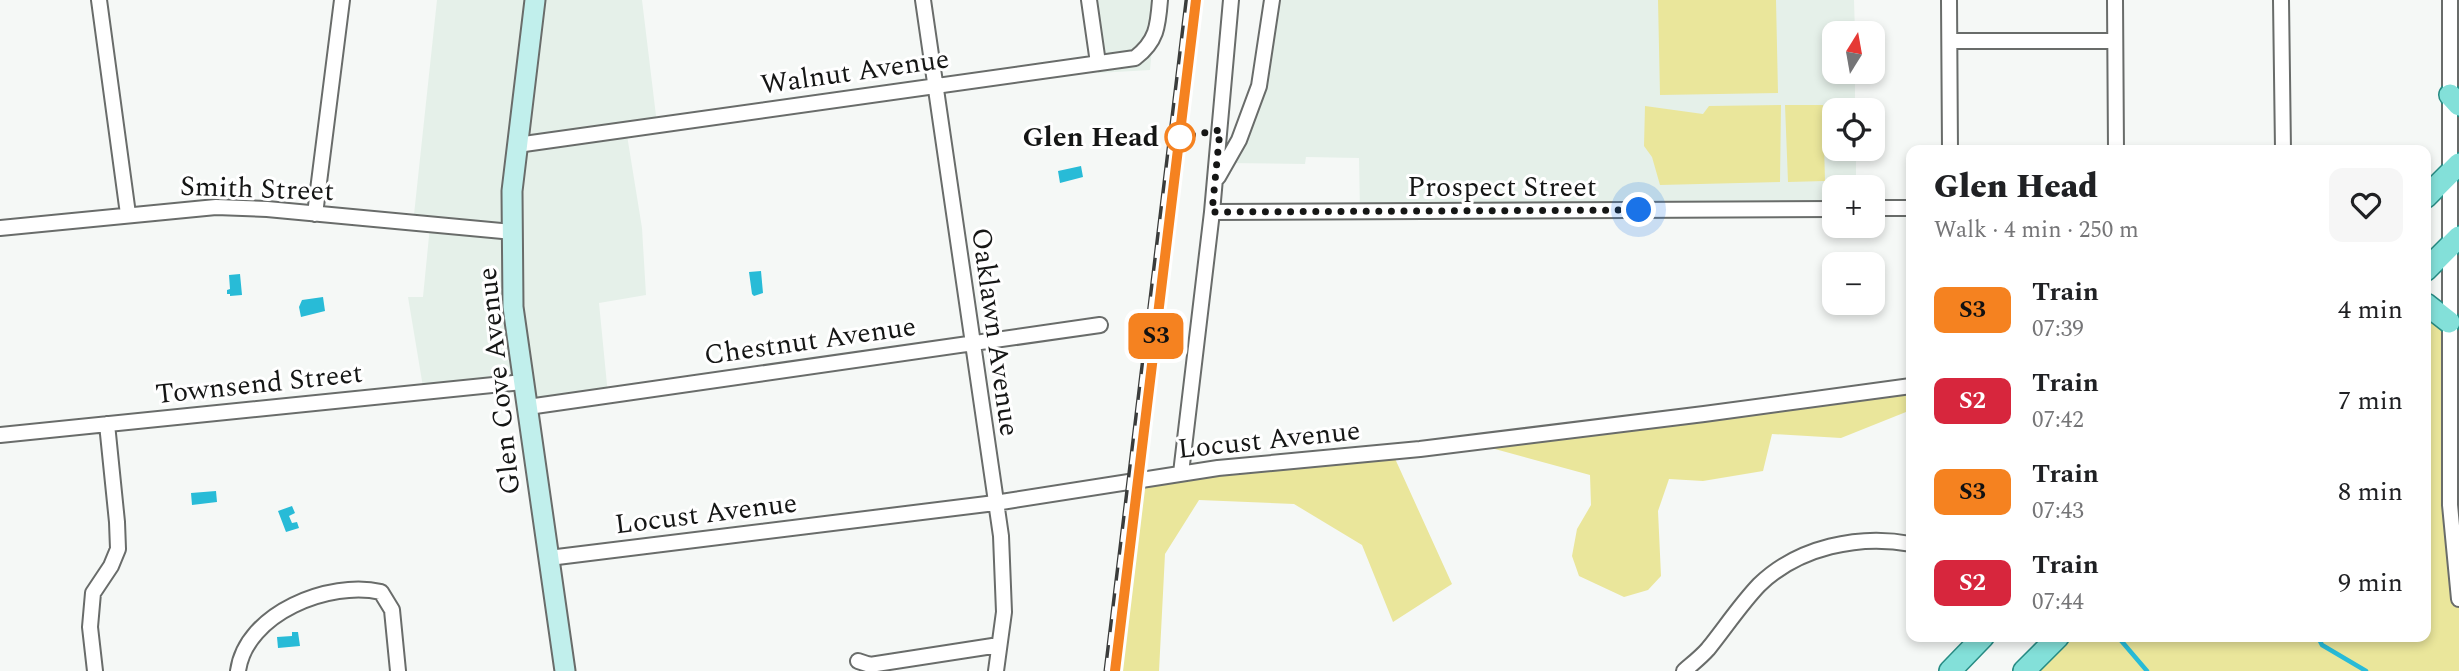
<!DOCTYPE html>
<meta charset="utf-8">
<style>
:root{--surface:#fff;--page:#f6f6f6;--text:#202124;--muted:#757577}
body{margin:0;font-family:Spectral,serif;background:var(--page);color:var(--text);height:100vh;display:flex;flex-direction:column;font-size:26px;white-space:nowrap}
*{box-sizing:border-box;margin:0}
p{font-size:23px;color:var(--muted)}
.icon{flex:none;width:38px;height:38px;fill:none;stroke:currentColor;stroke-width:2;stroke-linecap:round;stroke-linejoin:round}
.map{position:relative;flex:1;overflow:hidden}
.panel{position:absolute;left:1906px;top:145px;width:525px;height:497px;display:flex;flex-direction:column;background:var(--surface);border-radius:14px;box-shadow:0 4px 10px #0003}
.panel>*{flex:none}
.badge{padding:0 14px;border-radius:10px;font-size:24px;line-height:46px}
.needle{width:46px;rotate:11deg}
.buttons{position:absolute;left:1822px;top:21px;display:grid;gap:14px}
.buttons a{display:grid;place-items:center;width:63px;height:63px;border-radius:14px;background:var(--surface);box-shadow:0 4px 10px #0003;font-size:35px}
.you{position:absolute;width:35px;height:35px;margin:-18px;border:5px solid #fff;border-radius:50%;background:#1a73e8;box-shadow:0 0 0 10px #1a73e833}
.map>.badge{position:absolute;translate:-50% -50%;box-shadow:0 0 0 4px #fff}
.round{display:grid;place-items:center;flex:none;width:74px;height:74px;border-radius:14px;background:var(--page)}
.head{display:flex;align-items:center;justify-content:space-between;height:119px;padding:0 28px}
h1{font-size:33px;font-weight:800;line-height:52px}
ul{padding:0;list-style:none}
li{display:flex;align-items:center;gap:21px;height:91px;padding:0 28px}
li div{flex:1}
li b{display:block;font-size:26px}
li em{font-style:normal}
li .badge{min-width:77px;font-weight:700;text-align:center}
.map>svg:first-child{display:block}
.built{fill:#e5f0e9}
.green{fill:#eae69b}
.water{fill:#28bbd7}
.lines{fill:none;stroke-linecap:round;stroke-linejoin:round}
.stream{stroke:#28bbd7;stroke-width:4.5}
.street-casing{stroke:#696c6a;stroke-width:18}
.secondary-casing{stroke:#696c6a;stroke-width:23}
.primary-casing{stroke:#278c84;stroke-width:24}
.street{stroke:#fff;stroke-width:14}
.secondary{stroke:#c1efec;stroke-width:19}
.primary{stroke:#83e0d9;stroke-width:21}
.rail-casing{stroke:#3a3c3b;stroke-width:7}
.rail{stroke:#fff;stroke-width:4.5;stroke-dasharray:13;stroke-linecap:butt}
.line-casing{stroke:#fff;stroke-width:16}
.line{stroke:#f58220;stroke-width:10}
.walk{stroke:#151615;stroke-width:7;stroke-dasharray:0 12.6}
.stop-dot{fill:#fff;stroke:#f58220;stroke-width:3.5}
.labels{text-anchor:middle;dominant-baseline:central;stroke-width:6;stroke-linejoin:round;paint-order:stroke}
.street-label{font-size:28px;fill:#151615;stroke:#fff}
.stop-label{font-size:28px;font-weight:bold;fill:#151615;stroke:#fff;text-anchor:end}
</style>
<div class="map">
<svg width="2459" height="671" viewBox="0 0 2459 671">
<rect width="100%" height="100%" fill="#f5f8f6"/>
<path class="built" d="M437 0H642L657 124 626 129 642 228 646 295 599 303 608 395 526 409 521 379 424 393 408 297H423L430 226 413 224Z
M1090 0H1156L1150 70 1098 73Z
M1272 0H1854L1855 33H1834V72H1855V110H1834V149H1856V187H1834V209L1360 212 1359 158 1306 157 1305 164 1226 163 1259 86Z"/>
<path class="green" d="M1658 0H1776L1778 93 1660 95Z
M1781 105 1780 182 1660 185 1652 157 1644 146 1645 106 1703 114 1709 106Z
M1785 105H1823L1825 181 1788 182Z
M2459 237V320L2450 321 2449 404 2459 403V671H2024L2058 637H2426V304L2448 321 2449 248Z
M1911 386V410L1841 438 1772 434 1763 471 1703 481 1669 479 1658 511 1661 576 1648 590 1624 597 1579 576 1572 556 1577 529 1591 505 1590 475 1473 443Z
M1392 452 1452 584 1393 622 1362 545 1294 504 1199 500 1165 554 1159 671H1116L1138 479Z"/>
<path class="water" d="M1081 166 1083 177 1060 183 1058 171Z
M761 271 763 293 754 296 752 294 749 272Z
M240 274 242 295 230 296V294H227V290L230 289 229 275Z
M323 297 325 311 301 317 299 307 302 300Z
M216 491 217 502 192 505 191 493Z
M292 506 295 513 289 516 292 523 297 522 299 528 286 532 278 511Z
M292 632H298L300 646 278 648 277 637 292 636Z"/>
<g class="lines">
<path class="stream" d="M2118 637 2147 671
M2318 637 2322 645 2366 671"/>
<defs>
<path id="street" d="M99 0 128 214
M923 0 1001 536 1004 612 996 671
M1089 0 1098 63
M1949 0 1950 150
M2115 0 2116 150
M2281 0 2283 150
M2450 0V505L2459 599
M1950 41H2115
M517 145 1135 58C1157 41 1158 26 1160 0
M1218 177 1239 140 1259 86 1272 0
M1872 208H1911
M1212 212 1834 209
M315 214 342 0
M0 228 216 207 267 209 513 232
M528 407 1100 325
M0 435 523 382
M1181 473 1212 212 1231 0
M549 558 995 503 1218 468 1420 449 1704 414 1911 386
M858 661 870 665 999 645
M95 671 90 627 93 593 111 566 118 549 117 522 107 424
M238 671C246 613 330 580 381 592L392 610 398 671
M1684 671C1692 664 1701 657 1708 649 1725 628 1740 605 1759 585 1798 547 1859 534 1911 544"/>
<path id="secondary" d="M535 0 512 191 513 307 565 671"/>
<path id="primary" d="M2450 95 2459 105
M2426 197 2459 164
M2426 270 2459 237
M2426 304 2449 322
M1950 671 1983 637
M2024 671 2058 637"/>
</defs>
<use href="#street" class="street-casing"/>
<use href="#secondary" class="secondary-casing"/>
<use href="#primary" class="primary-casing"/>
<use href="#street" class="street"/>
<use href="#secondary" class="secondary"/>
<use href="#primary" class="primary"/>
<defs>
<path id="rail" d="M1107 671 1188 0"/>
</defs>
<use href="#rail" class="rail-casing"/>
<use href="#rail" class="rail"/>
</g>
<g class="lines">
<defs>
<path id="line" d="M1115 671 1196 0"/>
</defs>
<use href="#line" class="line-casing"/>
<use href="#line" class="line"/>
<path class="walk" d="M1180 137 1220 130 1212 212 1639 210"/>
</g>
<circle class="stop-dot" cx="1180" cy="137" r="14"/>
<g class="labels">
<g class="street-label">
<text transform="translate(855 72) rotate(-8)">Walnut Avenue</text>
<text x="1502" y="187">Prospect Street</text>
<text transform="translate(257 189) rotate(2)">Smith Street</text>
<text transform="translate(995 332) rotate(82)">Oaklawn Avenue</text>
<text transform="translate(810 341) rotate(-8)">Chestnut Avenue</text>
<text transform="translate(499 381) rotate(-96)">Glen Cove Avenue</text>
<text transform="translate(259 384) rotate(-6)">Townsend Street</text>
<text transform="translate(1269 440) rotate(-6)">Locust Avenue</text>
<text transform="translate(706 514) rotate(-7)">Locust Avenue</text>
</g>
<g class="stop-label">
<text x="1159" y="137">Glen Head</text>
</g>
</g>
</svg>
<div class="buttons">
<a><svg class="needle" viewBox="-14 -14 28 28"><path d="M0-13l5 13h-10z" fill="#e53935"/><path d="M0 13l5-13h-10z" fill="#757577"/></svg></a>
<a><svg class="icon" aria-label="locate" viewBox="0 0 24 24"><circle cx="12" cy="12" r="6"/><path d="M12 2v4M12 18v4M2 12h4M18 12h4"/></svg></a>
<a>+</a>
<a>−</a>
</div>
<div class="you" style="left:1639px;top:210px"></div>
<b class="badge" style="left:1156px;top:336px;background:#f58220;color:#111">S3</b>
<section class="panel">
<div class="head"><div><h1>Glen Head</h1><p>Walk · 4 min · 250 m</p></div><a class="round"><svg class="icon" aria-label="heart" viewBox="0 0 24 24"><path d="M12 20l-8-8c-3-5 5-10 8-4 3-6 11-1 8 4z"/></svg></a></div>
<ul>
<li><span class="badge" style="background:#f58220;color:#111">S3</span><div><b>Train</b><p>07:39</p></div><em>4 min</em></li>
<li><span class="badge" style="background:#d7263d;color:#fff">S2</span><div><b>Train</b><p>07:42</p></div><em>7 min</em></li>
<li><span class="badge" style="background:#f58220;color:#111">S3</span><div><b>Train</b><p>07:43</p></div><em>8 min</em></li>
<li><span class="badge" style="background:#d7263d;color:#fff">S2</span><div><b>Train</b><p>07:44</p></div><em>9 min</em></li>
</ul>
</section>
</div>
